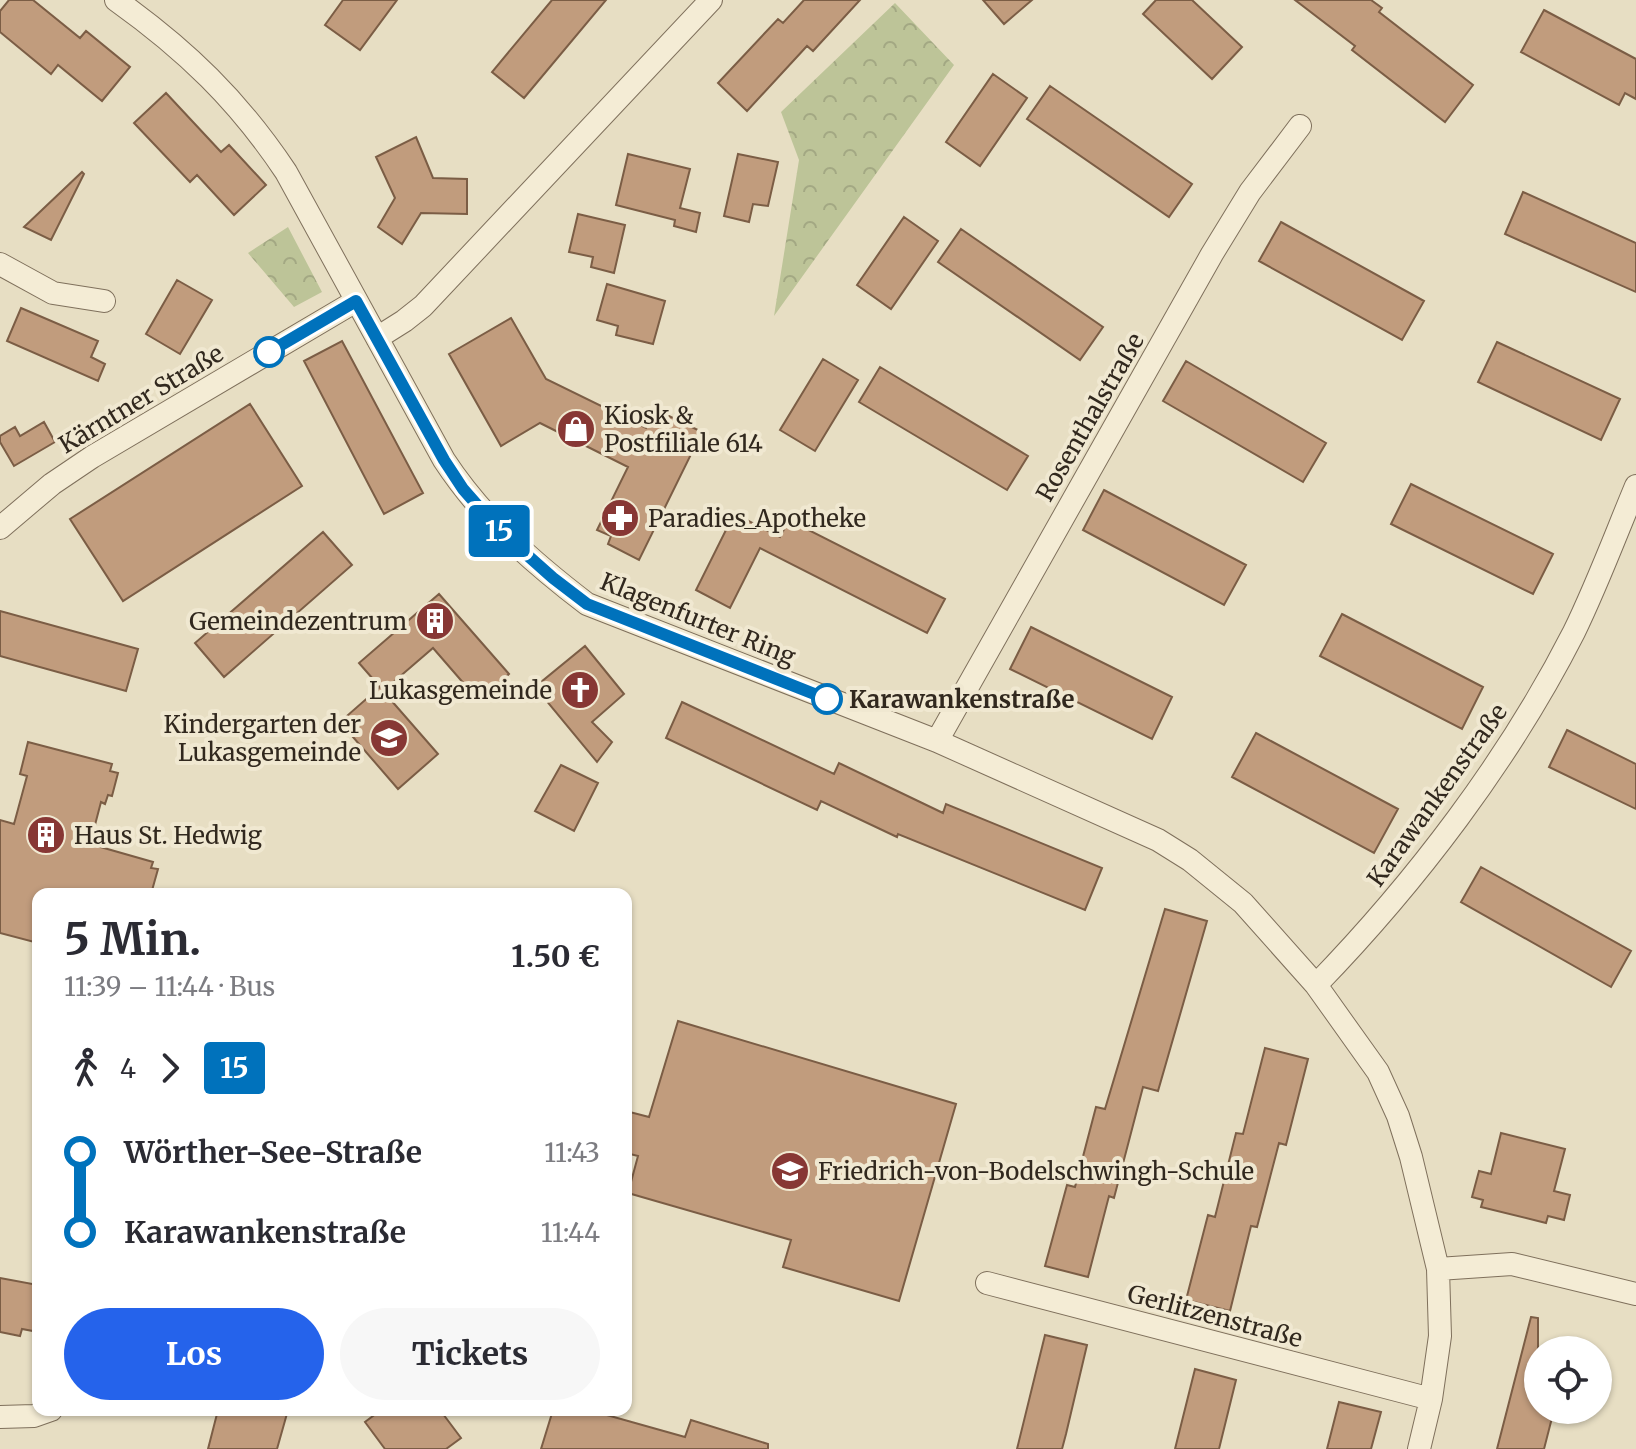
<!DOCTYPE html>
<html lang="de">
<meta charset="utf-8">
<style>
:root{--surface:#fff;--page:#f7f7f7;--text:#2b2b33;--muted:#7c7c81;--accent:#2563eb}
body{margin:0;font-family:Merriweather,serif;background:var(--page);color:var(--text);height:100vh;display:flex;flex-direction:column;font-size:30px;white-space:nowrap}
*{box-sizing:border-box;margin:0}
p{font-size:26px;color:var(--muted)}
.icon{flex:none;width:44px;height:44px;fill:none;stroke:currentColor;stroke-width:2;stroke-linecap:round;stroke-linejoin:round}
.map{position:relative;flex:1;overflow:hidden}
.sheet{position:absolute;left:32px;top:888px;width:600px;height:528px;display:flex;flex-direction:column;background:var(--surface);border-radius:16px;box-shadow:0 2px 6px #0004}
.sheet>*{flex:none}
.badge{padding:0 16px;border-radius:6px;font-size:28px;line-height:52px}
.buttons{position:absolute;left:1524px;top:1336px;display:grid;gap:16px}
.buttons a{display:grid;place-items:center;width:88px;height:88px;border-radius:50%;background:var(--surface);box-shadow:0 2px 6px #0004;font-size:40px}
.map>.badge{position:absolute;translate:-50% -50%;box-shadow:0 0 0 4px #fff}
.legs{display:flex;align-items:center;gap:12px;height:88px;padding:0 32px;font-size:26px}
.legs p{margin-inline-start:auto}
.summary{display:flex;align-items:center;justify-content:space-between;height:136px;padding:0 32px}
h1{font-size:44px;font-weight:700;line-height:60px}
.cta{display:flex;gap:16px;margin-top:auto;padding:16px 32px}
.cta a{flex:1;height:92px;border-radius:48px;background:var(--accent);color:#fff;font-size:32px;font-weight:700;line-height:92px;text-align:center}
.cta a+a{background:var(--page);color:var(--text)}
ul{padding:0 32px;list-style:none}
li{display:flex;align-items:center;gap:28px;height:80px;font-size:30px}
li i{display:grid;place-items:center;width:12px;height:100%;margin:0 10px;background:currentColor}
li i::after{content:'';width:20px;height:20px;margin:-10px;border:6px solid;border-radius:50%;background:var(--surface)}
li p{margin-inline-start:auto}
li:first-child i{background:linear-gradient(#0000 50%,currentColor 0)}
li:last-child i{background:linear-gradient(currentColor 50%,#0000 0)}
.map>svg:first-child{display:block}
.park{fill:url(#park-crowns)}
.building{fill:#c19c7d;stroke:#7b5d45;stroke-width:2}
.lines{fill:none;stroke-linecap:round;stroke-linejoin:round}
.street-casing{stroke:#7f705c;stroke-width:24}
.street{stroke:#f4ecd5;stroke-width:22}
.line-1-casing{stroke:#fff;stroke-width:18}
.line-1{stroke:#0072bc;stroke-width:12}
.stop-1-dot{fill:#fff;stroke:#0072bc;stroke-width:4}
.labels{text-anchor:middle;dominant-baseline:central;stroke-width:8;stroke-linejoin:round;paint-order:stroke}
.street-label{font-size:24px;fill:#31281e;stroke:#f0e8d1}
.poi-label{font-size:24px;fill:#31281e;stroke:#f0e8d1;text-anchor:start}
.stop-label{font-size:24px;font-weight:bold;fill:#31281e;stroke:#f0e8d1;text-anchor:start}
</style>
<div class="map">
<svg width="1636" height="1449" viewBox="0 0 1636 1449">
<defs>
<pattern id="park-crowns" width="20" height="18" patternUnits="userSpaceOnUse" patternTransform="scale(2)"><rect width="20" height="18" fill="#bdc498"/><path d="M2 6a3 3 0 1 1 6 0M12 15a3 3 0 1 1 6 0" fill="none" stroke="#a3a883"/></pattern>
</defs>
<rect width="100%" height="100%" fill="#e7dec3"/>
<path class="park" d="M895 3 954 65 774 316 799 160 781 112Z
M288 227 322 292 294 307 248 253Z"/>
<path class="building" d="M9 0H33L80 38 86 31 130 67 102 101 58 65 51 74 0 32V11Z
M343 0H397L360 50 325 25Z
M552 0H606L524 98 492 72Z
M804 0H860L813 51 807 46 747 111 718 83 778 19 783 23Z
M983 0H1032L1004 24Z
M1156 0H1192L1242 47 1212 79 1143 14Z
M1295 0H1371L1382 8 1379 12 1473 85 1445 122 1352 50 1355 46Z
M1544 10 1636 59V99L1625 93 1619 105 1521 52Z
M993 74 1027 98 980 166 946 142Z
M1050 86 1192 184 1169 217 1027 119Z
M166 93 221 152 229 145 266 185 234 215 197 175 190 182 134 123Z
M416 137 433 178 467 179V214L421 213 402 244 378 227 395 198 376 157Z
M628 154 690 169 680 208 700 213 696 232 674 226 675 220 616 205Z
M738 154 778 162 768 206 753 204 749 222 724 216Z
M82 172 84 174 51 240 24 227Z
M1523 192 1636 243V292L1505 234Z
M578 214 625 225 614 273 591 267 593 257 569 252Z
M904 217 938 241 891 309 857 285Z
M1281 222 1424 301 1402 340 1259 261Z
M961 229 1103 327 1080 360 938 262Z
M177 280 212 300 180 354 146 334Z
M607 284 665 301 653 344 616 335 618 326 597 320Z
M21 308 98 341 91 357 105 364 98 381 7 341Z
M511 318 546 379 646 428 652 416 664 421 667 415 702 432 639 560 608 544 611 536 597 530 628 467 540 423 501 446 449 354Z
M342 341 423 493 384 514 304 361Z
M1497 342 1620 399 1601 440 1478 382Z
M823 359 858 380 815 451 780 430Z
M1186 361 1326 443 1303 482 1163 401Z
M880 367 1028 456 1007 490 859 402Z
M250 404 302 486 123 601 70 519Z
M44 422 55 442 14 466 0 442V436L15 427 20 436Z
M1411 484 1553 554 1533 594 1391 524Z
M1104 490 1246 565 1224 605 1083 530Z
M731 512 780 537 789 520 945 599 927 633 760 548 730 608 696 590 726 530 722 528Z
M323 532 352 565 224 677 195 643Z
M439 594 509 674 479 701 433 648 383 691 438 754 398 789 340 722 380 687 359 663Z
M0 611 138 649 126 691 0 656Z
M1342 614 1483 687 1462 729 1320 656Z
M1031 627 1172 697 1152 739 1010 669Z
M585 646 624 694 592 722 612 742 597 762 535 687Z
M682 702 834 774 839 763 943 813 946 804 1102 868 1085 910 898 834 897 837 821 801 817 810 666 738Z
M1567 730 1636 764V809L1549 767Z
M1256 733 1398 809 1374 853 1232 777Z
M28 742 112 764 110 771 118 773 112 796 108 795 105 804 101 802 90 844 153 862 151 868 158 869 151 894H38V943L0 933V820L14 824 27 776 20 774Z
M561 765 598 783 574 831 535 811Z
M1481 867 1631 951 1611 987 1461 902Z
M1165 909 1207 921 1158 1091 1143 1087 1114 1198 1109 1196 1088 1277 1045 1266 1067 1185 1075 1187 1096 1107 1105 1109Z
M678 1021 956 1104 899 1301 783 1267 791 1240 628 1193 638 1156 626 1153V1111L649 1117Z
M1265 1048 1308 1059 1286 1145 1279 1143 1257 1227 1251 1226 1230 1311 1186 1300 1208 1215 1215 1217 1236 1133 1243 1134Z
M1501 1133 1565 1149 1554 1191 1570 1195 1564 1220 1548 1216 1546 1223 1481 1207 1483 1200 1472 1197 1479 1171 1491 1174Z
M0 1278 38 1285V1332L22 1329 20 1336 0 1332Z
M1531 1317 1538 1318V1410H1554L1544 1449H1497Z
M1045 1335 1087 1345 1066 1434 1062 1449H1017Z
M1195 1369 1236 1380 1219 1449H1175Z
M1339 1402 1381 1412 1371 1449H1327Z
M218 1410H288L277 1449H208Z
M381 1410H440L461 1438 446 1449H385L365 1422Z
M553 1410H589L685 1437 691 1420 768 1444V1449H541Z"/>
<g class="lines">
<defs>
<path id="street" d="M116 0C186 50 238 100 286 172L444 460C482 518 532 562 587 604L937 741 1158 840 1190 860 1243 903 1316 985 1378 1072 1398 1116 1411 1157 1438 1269 1440 1336 1431 1399 1419 1449
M0 264 53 293 104 301
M377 338 404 321 423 306 711 0
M0 528 52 484 92 457 356 301
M937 741 1212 254 1250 192 1300 126
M1316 985C1415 883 1509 760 1574 632 1597 585 1616 534 1636 486
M1438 1269 1512 1264 1636 1294
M987 1283 1431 1399
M0 1417 34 1416 51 1410"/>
</defs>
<use href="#street" class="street-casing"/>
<use href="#street" class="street"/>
</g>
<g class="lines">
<defs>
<path id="line-1" d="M269 352 356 301 444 460 463 489 500 531 553 578 587 604 827 699"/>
</defs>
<use href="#line-1" class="line-1-casing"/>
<use href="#line-1" class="line-1"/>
</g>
<defs>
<symbol id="shop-disc" viewBox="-11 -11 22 22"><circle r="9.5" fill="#873734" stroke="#f0e8d1"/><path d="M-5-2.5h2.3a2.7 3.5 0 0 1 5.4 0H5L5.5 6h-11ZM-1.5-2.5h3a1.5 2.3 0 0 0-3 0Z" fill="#fff"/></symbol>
<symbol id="pharmacy-disc" viewBox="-11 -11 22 22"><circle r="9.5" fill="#873734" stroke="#f0e8d1"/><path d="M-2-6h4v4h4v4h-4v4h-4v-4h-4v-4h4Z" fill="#fff"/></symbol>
<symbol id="building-disc" viewBox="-11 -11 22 22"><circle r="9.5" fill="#873734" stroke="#f0e8d1"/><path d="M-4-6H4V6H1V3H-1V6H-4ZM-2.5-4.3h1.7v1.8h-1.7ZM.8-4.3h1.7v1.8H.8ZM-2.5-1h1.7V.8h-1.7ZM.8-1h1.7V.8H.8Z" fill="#fff"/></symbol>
<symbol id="church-disc" viewBox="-11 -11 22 22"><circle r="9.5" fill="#873734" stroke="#f0e8d1"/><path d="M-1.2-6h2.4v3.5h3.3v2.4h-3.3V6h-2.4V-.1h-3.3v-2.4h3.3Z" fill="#fff"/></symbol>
<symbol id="school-disc" viewBox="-11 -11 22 22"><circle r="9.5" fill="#873734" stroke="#f0e8d1"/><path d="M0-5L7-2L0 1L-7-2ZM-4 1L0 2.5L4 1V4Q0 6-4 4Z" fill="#fff"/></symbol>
</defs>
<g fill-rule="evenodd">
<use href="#shop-disc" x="554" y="407" width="44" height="44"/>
<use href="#pharmacy-disc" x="598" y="496" width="44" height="44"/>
<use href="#building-disc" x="413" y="599" width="44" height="44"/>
<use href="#church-disc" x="558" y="668" width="44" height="44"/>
<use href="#school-disc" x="367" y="716" width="44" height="44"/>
<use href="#building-disc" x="24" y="813" width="44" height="44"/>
<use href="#school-disc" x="768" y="1149" width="44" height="44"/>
</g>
<g class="stop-1-dot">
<circle cx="269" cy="352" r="14"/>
<circle cx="827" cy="699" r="14"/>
</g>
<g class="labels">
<g class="street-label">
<text transform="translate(141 399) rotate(-31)">Kärntner Straße</text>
<text transform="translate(1090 417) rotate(-60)">Rosenthalstraße</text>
<text transform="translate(698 619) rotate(22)">Klagenfurter Ring</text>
<text transform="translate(1437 795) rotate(-54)">Karawankenstraße</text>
<text transform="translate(1215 1316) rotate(15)">Gerlitzenstraße</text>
</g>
<g class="poi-label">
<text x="604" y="415">Kiosk &amp;<tspan x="604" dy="28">Postfiliale 614</tspan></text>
<text x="648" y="518">Paradies_Apotheke</text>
<text x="407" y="621" text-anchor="end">Gemeindezentrum</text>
<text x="552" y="690" text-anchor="end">Lukasgemeinde</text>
<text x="361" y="724" text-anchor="end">Kindergarten der<tspan x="361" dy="28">Lukasgemeinde</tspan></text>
<text x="74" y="835">Haus St. Hedwig</text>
<text x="818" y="1171">Friedrich-von-Bodelschwingh-Schule</text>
</g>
<g class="stop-label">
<text x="849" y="699">Karawankenstraße</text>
</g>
</g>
</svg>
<div class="buttons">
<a><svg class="icon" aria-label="locate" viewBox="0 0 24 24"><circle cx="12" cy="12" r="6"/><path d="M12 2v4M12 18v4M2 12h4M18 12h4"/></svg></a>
</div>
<b class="badge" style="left:499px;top:531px;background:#0072bc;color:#fff">15</b>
<section class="sheet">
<div class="summary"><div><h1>5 Min.</h1><p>11:39 – 11:44 · Bus</p></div><b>1.50 €</b></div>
<div class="legs"><svg class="icon" aria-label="walk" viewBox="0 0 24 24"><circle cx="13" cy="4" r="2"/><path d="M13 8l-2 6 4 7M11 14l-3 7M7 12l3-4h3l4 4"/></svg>4<svg class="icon" aria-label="forward" viewBox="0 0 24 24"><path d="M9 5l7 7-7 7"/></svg><b class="badge" style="background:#0072bc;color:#fff">15</b></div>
<ul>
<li><i style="color:#0072bc"></i><b>Wörther-See-Straße</b><p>11:43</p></li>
<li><i style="color:#0072bc"></i><b>Karawankenstraße</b><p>11:44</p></li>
</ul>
<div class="cta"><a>Los</a><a>Tickets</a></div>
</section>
</div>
